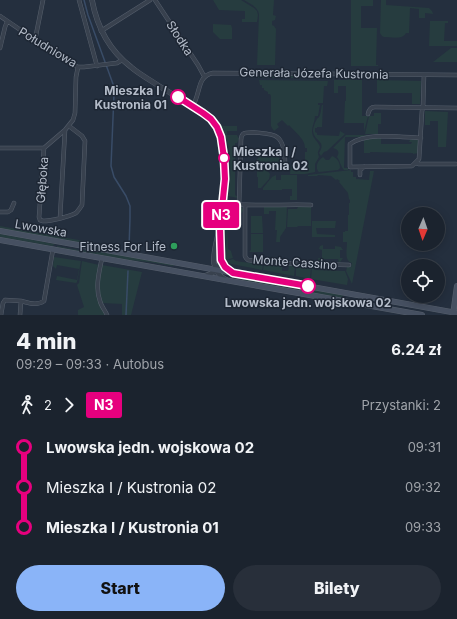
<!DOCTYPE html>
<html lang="pl">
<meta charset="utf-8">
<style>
:root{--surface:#1b232e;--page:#282f3a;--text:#f1f3f6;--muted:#a0a4aa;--line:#39404a;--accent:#8ab4f8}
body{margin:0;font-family:Inter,sans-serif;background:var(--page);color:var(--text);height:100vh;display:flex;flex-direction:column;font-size:15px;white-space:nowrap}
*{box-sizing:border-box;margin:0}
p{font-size:13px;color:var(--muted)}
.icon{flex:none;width:22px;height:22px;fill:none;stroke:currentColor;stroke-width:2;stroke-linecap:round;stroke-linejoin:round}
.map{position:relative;height:315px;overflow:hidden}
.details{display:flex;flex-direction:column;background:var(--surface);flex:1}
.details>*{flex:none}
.badge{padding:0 8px;border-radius:3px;font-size:14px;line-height:26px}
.needle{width:26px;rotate:182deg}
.buttons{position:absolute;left:401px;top:207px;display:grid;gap:8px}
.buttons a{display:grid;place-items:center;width:44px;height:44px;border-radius:50%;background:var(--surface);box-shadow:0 2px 10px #0003,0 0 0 1px var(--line);font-size:20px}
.map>.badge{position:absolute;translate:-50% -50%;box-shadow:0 0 0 2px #fff}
.legs{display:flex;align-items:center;gap:6px;height:44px;padding:0 16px;font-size:13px}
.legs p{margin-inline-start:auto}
.overview{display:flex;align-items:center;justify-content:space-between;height:68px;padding:0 16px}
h1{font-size:22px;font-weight:800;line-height:30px}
.cta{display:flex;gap:8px;margin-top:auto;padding:8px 16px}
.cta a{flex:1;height:46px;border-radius:24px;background:var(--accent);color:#111;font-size:16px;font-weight:800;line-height:46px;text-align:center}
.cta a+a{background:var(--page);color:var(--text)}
ul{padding:0 16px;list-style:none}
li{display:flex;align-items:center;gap:14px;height:40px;font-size:15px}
li i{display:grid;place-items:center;width:6px;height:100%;margin:0 5px;background:currentColor}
li i::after{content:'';width:10px;height:10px;margin:-5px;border:3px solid;border-radius:50%;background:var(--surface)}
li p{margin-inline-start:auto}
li:first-child i{background:linear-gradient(#0000 50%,currentColor 0)}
li:last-child i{background:linear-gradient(currentColor 50%,#0000 0)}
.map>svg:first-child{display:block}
.green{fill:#263c3f}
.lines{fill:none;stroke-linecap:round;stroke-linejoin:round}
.stream{stroke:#394c67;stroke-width:1.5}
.minor-casing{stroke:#565f6c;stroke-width:4.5}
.tertiary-casing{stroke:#565f6c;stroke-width:5.5}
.secondary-casing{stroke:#565f6c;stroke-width:6}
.minor{stroke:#38414e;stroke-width:3.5}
.tertiary{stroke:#38414e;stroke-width:4.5}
.secondary{stroke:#465061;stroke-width:5}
.line-1-casing{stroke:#fff;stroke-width:9}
.line-1{stroke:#e6007e;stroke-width:6}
.stop-1-dot{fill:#fff;stroke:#e6007e;stroke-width:2}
.leisure-dot{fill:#2e9e5b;stroke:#1d2633;stroke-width:1.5}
.labels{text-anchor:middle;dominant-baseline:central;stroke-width:3;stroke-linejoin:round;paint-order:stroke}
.street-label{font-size:12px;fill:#b4bcc9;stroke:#1d2633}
.stop-label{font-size:12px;font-weight:bold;fill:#b4bcc9;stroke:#1d2633;text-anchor:end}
.poi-label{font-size:12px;fill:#b4bcc9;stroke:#1d2633;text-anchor:end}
</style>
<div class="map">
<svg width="457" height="315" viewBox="0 0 457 315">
<rect width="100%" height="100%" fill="#242f3e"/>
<path class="green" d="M213 0H241L254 8 257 11 258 15 257 22H242V19H245V11L219 10Z
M244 0H274L273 15 276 16 275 20 272 21V25L274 26 276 29 275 65H257L259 14C257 6 250 4 244 0Z
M351 0H373V6H361V28H377L376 65H378V66H351Z
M381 0H386V5L429 8 432 11 433 14 425 13V18H419V9L410 8 409 33H406C403 40 391 37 384 37L382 36 380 33Z
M430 21H448V23H445L444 41H457V46H429Z
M213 24 231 25 232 28V39H220L213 32Z
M451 48H457V62H433Z
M257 75 323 76 327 78H257Z
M347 77 355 78V80H362V116H368L364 132V123H344L345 101H346V86H338V93H334V80H346Z
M259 80 328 81 327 86H324L323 103H318V105H320L318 116H315C315 123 310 129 313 136 315 140 319 143 320 147 318 153 317 151 319 157L315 164V172L305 174H290L291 165H297V171H304V161H305V152H307V148H305C305 139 296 133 289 125L288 126 282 120 277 124 279 127 274 131 272 128 271 126V96L270 94H268V92L264 90V88H262V85H260Z
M377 80 421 81 420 104H412V93H377Z
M322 105H323L322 127H317V128H315V132L317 133V135L339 136 340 131 345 134 327 151 324 152 321 156 319 153C327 140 314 142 313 131 313 128 315 122 317 119 317 118 319 118 319 117 321 114 321 108 322 105Z
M425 111 448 112 446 147H438V121H430V125H425Z
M374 113H381V124H378V134H365L369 116H374Z
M221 126H237V131H227V135H237L239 139 237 143H235V195L238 197V198L228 196C232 174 232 146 221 126Z
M346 135H371L363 137H345L344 168H348V170H344C341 167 340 161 337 157 340 152 338 149 333 148Z
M381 138V144H411L412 142H409C410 138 416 139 419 140L418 153 413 154V153L370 152V153H364V140L365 139Z
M259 150H280L279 165H267V170L270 174 269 179 261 188H258V177H257V159H258Z
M332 156C337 158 340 162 340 168L338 170 319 172 318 171C315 166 318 160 323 157L326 160H329Z
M351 170V172H353V177H356V179L369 180 370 171H374L352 284 346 271 347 267H351L352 263C344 261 347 250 347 242H343V232H345V231H348V215H349V203H350V200L349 199 348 193 339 182 340 181 337 179 336 180 331 176 318 175 317 176H308V175Z
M276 175V180H281V175H297V200H290V196H292V189H282V190H263V188L272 177Z
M227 206H240L243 209V211C239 218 234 211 231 223L227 225 228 249 231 251 233 258 226 260Z
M264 207H287L286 228 280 237V242H276L277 230H275L276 211H269V214H264Z
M298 207H311V226H298L297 227H287L288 209H297Z
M251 216H262L263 233H251Z
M312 221H336L335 228H316L317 234 335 235V237H312Z
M0 226 101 244 100 246 0 229Z
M0 234 55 244 52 246 0 237Z
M251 234H263V252H249L251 250Z
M323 245V249H335V246L341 247 343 250H340V258H343L341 261 339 263 338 259H322V262L319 261 318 258H322V250L319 249 320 246Z
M57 246 79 250 102 252 175 265 172 266 149 262 128 260 57 247Z
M54 257 81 261 77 282 76 283 56 280 57 276 77 280 79 269 57 265 56 269 53 266Z
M233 259 236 261 263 265 262 270 231 264 226 261Z
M82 261 99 265V304L105 315H78V310L84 307 77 285 79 283Z
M102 265 142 272 131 315H122V304L102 303 98 289Z
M264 265 282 266V271H288L289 266H295L294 276 263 270Z
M296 266H311L310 279 296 276Z
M312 267 314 270 345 271 348 279 347 285 311 279Z
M236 275 343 295 342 298 235 279Z"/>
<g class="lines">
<path class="stream" d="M84 0 88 15 113 84 114 94 111 166 114 177 126 196 130 206V218L129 248
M126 315 128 271"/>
<defs>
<path id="minor" d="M79 0 97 66
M155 0 198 65 204 76
M0 16 66 61 78 67H84L117 63 122 60
M101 31 150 0
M35 40 43 0
M0 48 5 27 7 22
M192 107C201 95 196 76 213 73L457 75
M368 114C369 109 371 107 375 107L457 108
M69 126 82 136 85 141 82 205C80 208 78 211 76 213 68 217 52 221 43 221L40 220 39 217 44 148 65 130 73 120 75 113 76 77 78 67
M421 138C401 137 367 132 350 144V167L412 166 419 159 422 111 423 107 424 75
M0 148H44
M416 163 419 164H456
M360 175V170L364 167
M222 203C252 207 282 204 311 205
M239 205 241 140C241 137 241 136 243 134 247 131 272 133 277 137 284 142 285 156 285 164
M245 205V256L246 258 248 260 275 263 349 265
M0 212H8L11 210 14 203
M60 218 65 130
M102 258C99 272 95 288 100 301 101 306 105 310 107 315
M1 315 3 303 5 300 21 301
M20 315 21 301C29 303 37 306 44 301L53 249"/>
<path id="tertiary" d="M92 0C97 27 109 50 131 67 139 74 150 80 159 86 174 95 188 104 203 113 208 117 213 121 216 126 219 131 221 138 222 144 228 171 224 199 220 226 218 238 213 250 214 263 215 270 219 276 226 280
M221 260 223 266 232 272
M205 276C226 270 221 252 220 234"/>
<path id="secondary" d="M0 231 457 313
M0 240 422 315
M453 315 457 286"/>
</defs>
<use href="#minor" class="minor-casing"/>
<use href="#tertiary" class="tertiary-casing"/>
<use href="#secondary" class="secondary-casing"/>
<use href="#minor" class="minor"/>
<use href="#tertiary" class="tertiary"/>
<use href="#secondary" class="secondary"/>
</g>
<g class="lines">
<defs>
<path id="line-1" d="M178 97 203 113 211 119 217 127 221 137 224 158 225 179 220 227 221 260 225 267 233 273 308 286"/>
</defs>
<use href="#line-1" class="line-1-casing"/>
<use href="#line-1" class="line-1"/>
</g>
<g class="stop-1-dot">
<circle cx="178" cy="97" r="7"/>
<circle cx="224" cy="158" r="5"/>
<circle cx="308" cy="286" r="7"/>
</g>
<circle class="leisure-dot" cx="174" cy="246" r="4"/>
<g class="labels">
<g class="street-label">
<text transform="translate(180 38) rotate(57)">Słodka</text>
<text transform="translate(48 47) rotate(31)">Południowa</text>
<text transform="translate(314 73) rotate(1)">Generała Józefa Kustronia</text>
<text transform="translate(42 180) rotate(-86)">Głęboka</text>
<text transform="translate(41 228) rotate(10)">Lwowska</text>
<text transform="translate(295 262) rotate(4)">Monte Cassino</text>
</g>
<g class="stop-label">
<text x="167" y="90">Mieszka I /<tspan x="167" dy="14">Kustronia 01</tspan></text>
<text x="233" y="151" text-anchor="start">Mieszka I /<tspan x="233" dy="14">Kustronia 02</tspan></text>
<text x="308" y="302" text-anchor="middle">Lwowska jedn. wojskowa 02</text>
</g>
<g class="poi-label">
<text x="166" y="246">Fitness For Life</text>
</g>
</g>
</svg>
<div class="buttons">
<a><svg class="needle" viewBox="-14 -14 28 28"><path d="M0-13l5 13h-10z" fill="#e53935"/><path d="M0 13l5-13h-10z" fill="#a0a4aa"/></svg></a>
<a><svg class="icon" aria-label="locate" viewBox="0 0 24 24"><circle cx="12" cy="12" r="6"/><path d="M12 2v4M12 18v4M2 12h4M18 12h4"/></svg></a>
</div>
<b class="badge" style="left:221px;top:215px;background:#e6007e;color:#fff">N3</b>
</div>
<section class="details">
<div class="overview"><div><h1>4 min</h1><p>09:29 – 09:33 · Autobus</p></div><b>6.24 zł</b></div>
<div class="legs"><svg class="icon" aria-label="walk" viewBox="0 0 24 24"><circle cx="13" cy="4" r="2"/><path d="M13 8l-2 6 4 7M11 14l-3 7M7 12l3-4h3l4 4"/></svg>2<svg class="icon" aria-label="forward" viewBox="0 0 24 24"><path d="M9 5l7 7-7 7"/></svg><b class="badge" style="background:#e6007e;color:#fff">N3</b><p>Przystanki: 2</p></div>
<ul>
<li><i style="color:#e6007e"></i><b>Lwowska jedn. wojskowa 02</b><p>09:31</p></li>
<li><i style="color:#e6007e"></i><span>Mieszka I / Kustronia 02</span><p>09:32</p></li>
<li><i style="color:#e6007e"></i><b>Mieszka I / Kustronia 01</b><p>09:33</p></li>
</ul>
<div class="cta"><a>Start</a><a>Bilety</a></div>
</section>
